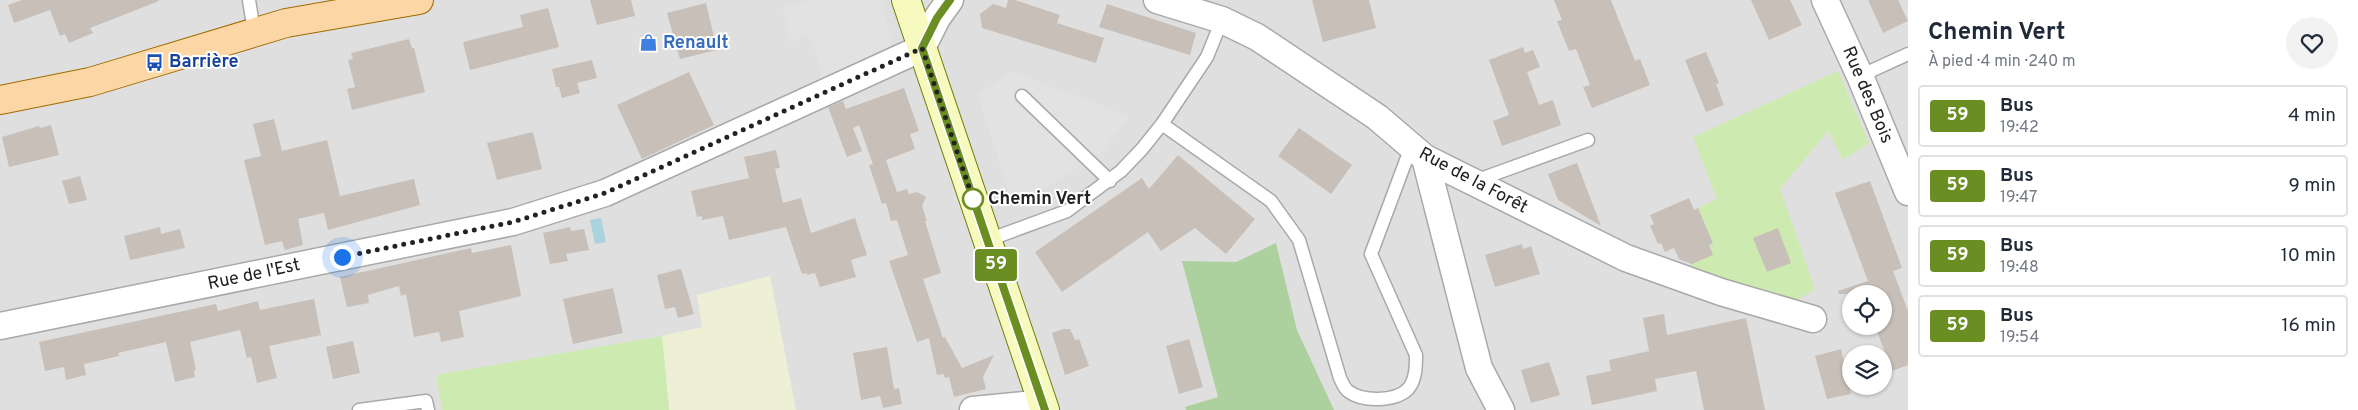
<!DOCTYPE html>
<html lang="fr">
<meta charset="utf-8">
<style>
:root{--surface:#fff;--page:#f2f2f3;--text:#1f2937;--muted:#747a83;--line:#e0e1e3}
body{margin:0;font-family:Overpass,sans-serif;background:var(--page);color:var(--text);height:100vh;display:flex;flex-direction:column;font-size:19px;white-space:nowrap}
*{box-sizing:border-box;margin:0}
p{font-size:16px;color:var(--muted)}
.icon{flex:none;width:28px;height:28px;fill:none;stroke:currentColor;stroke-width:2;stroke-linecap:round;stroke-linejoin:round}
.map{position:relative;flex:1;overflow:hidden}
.drawer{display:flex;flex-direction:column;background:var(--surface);width:450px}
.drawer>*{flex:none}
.badge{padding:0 10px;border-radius:4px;font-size:18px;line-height:32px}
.fabs{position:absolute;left:1842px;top:285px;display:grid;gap:10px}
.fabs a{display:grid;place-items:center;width:50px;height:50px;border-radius:50%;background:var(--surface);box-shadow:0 1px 4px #0004;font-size:25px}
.you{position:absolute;width:25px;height:25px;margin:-12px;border:4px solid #fff;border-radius:50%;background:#1a73e8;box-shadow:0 0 0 8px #1a73e833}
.map>.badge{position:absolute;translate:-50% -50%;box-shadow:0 0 0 2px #fff}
.round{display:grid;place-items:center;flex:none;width:52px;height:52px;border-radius:26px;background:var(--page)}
.overview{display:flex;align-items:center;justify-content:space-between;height:85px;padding:0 20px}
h1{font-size:24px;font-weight:700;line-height:38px}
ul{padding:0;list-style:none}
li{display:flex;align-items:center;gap:15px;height:62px;margin:0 10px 8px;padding:0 10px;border:2px solid var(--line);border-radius:5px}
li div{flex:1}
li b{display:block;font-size:19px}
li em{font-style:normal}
li .badge{min-width:55px;font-weight:700;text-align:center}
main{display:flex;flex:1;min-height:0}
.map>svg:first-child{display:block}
.residential{fill:#e0dfdf;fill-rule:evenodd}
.farmland{fill:#eef0d5}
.grass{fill:#cdebb0}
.forest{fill:#add19e}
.parking{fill:#e2e2e2}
.water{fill:#aad3df}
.building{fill:#c7bfb8}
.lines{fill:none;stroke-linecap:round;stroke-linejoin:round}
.service-casing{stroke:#a9a9a9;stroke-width:15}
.minor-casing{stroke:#a9a9a9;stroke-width:29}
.secondary-casing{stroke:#707d05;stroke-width:30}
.primary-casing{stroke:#a06b00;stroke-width:30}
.service{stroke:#fff;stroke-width:12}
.minor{stroke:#fff;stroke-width:26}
.secondary{stroke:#f7fabf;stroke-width:28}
.primary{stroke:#fcd6a4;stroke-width:28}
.line-casing{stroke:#fff;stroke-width:11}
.line{stroke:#6b8e23;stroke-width:8}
.walk{stroke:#222;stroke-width:5;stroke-dasharray:0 9}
.stop-dot{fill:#fff;stroke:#6b8e23;stroke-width:2.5}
.labels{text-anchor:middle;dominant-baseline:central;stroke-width:4;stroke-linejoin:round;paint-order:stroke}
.shop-label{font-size:18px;font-weight:bold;fill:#366cbe;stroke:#fff;text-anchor:start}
.transit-label{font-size:18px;font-weight:bold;fill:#164399;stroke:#fff;text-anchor:start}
.street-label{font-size:18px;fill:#222;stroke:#fff}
.stop-label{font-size:18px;font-weight:bold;fill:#222;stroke:#fff;text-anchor:start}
</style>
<main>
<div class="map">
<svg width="1908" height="410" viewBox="0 0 1908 410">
<rect width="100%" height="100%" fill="#f2efe9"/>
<path class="residential" d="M0 0H1908V410H0ZM1851 294H1884V326H1851ZM1851 354H1884V386H1851Z"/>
<path class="farmland" d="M770 276 796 410H669L662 336 702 327 697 295Z"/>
<path class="grass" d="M1838 71 1869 143 1843 160 1828 131 1780 189 1815 289 1791 304 1692 274V264L1713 243 1698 208 1717 199 1693 137Z
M662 336 669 410H442L436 375Z"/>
<path class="forest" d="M1276 243 1297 330 1334 410H1186L1185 407 1218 397 1182 261 1236 262Z"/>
<path class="parking" d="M808 0H880L893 40 882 54 823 80 815 49 807 34 791 43 782 8Z
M1012 72 1129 116 1102 152 1014 207 978 95Z"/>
<path class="water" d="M601 218 606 242 595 244 590 220Z"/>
<path class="building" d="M22 0H158L159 1 90 28 93 33 69 43 65 34 60 36 50 10 14 23 8 5Z
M590 0H631L635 16 597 25Z
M1008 0H1015L1060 15 1057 23 1104 38 1096 63 982 28 980 14 993 4 1006 8Z
M1312 0H1369L1376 28 1323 42Z
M1554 0H1611L1635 61 1640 59 1650 85 1592 108 1583 87 1590 85 1576 49 1569 51 1557 21 1562 20Z
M1751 0H1790L1802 25 1769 40Z
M1868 0H1898L1908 21 1883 33Z
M706 3 717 50 680 59 667 13Z
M1107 4 1196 33 1190 55 1099 27Z
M548 8 559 47 470 70 463 42 523 27 520 15Z
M409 39 412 48H414L425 92 352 110 347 89 355 87 348 60 353 59 351 53Z
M1523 47 1525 53 1533 50 1540 67 1527 72 1539 105 1553 100 1561 125 1502 146 1493 121 1509 115 1489 60Z
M1706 52 1719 83 1716 84 1724 105 1706 112 1685 60Z
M592 60 597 78 577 83 580 93 562 98 559 87H556L552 69Z
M689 72 714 125 642 159 617 105Z
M904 88 919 131 910 134 915 149 886 160 897 192 907 189 909 194 917 192 926 197 922 206 927 221H925L941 273 923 279 943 338 945 337 962 368 994 355 983 377 986 389 954 397 949 377 945 378 944 374 937 375 929 338 917 342 889 261 908 255 897 220 891 221 886 203 882 204 869 165 873 164 859 125 853 128 862 151 847 157 828 107 843 101 846 109Z
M274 119 282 151 327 140 340 196 414 179 420 205 328 230 324 213 298 219 303 245 285 250 282 241 265 245 244 160 261 156 253 124Z
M51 125 59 155 9 167 2 137 39 126 40 128Z
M1299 128 1352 165 1331 194 1278 156Z
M533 132 542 169 497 180 487 143Z
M776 150 780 168 775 169 783 203 801 198 811 233 855 218 867 255 851 260 856 277 820 287 815 273 807 275V273L802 274 786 227 729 240 723 216 702 220V216L697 217 691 191 749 178 744 157Z
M1178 155 1255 219 1226 254 1195 228 1161 251 1148 232 1062 292 1035 252 1142 178 1149 189Z
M1577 163 1601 226 1558 200 1548 174Z
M80 176 87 200 69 204 62 181Z
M1870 181 1902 268 1893 271 1908 311V365L1892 371 1875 326H1884V294H1839L1838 291 1868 281 1835 193Z
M1689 198 1694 210 1698 208 1713 243 1709 245 1713 255 1692 264 1679 259 1674 248 1665 252 1661 243 1658 244 1650 226 1654 224 1650 215Z
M160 227 161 234 180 229 185 248 130 260 124 236Z
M570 227 571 231 584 229 589 250 566 254 568 261 550 264 543 233Z
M1778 228 1791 263 1767 272 1753 238Z
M1522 244 1523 249 1531 246 1540 274 1495 287 1485 255Z
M511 245 521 296 459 311 464 337 441 342 439 332 414 337 406 294 401 296 399 286 368 295 369 303 347 307 340 277 471 248 472 253Z
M681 269 694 314 678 318 675 307 665 309 657 275Z
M613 288 623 333 573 344 563 299Z
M314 299 321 335 269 346 277 378 257 383 251 357 247 358 240 330 190 342 196 370H194L195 377 175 382 166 342 118 353 119 356 84 364 86 375 66 380 64 367 45 371 39 342 216 304 218 311 258 301 260 310Z
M1664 314 1667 335 1746 318 1765 410H1704L1696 371 1655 379 1657 391 1592 405 1586 376 1611 371 1609 360 1649 351 1643 318Z
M1063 329H1070L1075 340 1079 339 1089 366 1065 375 1052 333Z
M1189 339 1203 387 1179 394 1166 346Z
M353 341 360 373 333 379 326 347Z
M887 347 894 389 899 388 902 404 883 408 880 396 861 400 853 353Z
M1841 349 1851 394 1827 399 1815 356Z
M1549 362 1560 395 1531 403 1521 370Z"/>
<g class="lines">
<defs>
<path id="service" d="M249 0 254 31
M1860 76 1908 54
M1022 96 1110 181
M1162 124 1271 201 1299 240 1340 378C1342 382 1344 388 1348 391 1362 402 1395 402 1408 389 1416 380 1416 366 1416 355L1371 254 1411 147
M1475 181 1588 140
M988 240 1067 211 1121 171 1142 149 1162 124 1207 57 1222 20
M359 410 426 401 428 410"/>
<path id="minor" d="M1157 0 1222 20 1257 37 1377 117 1425 158 1626 258 1721 292 1813 319
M1825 0 1860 76 1908 192
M1425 158 1479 368 1501 410
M0 326 513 222 605 193 922 48 937 18 950 0
M973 410 1043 403"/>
<path id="secondary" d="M906 0 1045 410"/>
<path id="primary" d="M0 100 90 82 286 23 419 0"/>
</defs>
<use href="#service" class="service-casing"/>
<use href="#minor" class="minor-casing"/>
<use href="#secondary" class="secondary-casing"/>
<use href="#primary" class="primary-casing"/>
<use href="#service" class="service"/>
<use href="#minor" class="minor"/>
<use href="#secondary" class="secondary"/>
<use href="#primary" class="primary"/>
</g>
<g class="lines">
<defs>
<path id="line" d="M950 0 937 18 922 48 1045 410"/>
</defs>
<use href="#line" class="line-casing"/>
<use href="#line" class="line"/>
<path class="walk" d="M342 257 513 222 605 193 922 48 973 199"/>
</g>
<defs>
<symbol id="shop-bare" viewBox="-9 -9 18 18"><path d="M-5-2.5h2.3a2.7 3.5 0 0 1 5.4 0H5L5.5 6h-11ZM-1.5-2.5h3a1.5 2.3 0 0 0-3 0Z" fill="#3f7fe0" stroke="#fff" stroke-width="2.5" paint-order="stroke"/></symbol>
<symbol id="bus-bare" viewBox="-9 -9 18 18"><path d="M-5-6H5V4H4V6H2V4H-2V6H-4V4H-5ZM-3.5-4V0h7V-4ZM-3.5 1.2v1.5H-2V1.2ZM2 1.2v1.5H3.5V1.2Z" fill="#1a4fb4" stroke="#fff" stroke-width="2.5" paint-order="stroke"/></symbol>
</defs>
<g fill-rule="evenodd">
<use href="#shop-bare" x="636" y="30" width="25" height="25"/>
<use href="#bus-bare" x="142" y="50" width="25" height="25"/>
</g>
<circle class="stop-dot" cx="973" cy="199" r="10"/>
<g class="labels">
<g class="shop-label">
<text x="663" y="43">Renault</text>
</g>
<g class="transit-label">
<text x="169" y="62">Barrière</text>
</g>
<g class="street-label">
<text transform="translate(1867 95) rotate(67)">Rue des Bois</text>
<text transform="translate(1473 181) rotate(28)">Rue de la Forêt</text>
<text transform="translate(254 275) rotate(-12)">Rue de l'Est</text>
</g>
<g class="stop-label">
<text x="988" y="199">Chemin Vert</text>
</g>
</g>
</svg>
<div class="fabs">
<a><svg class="icon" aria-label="locate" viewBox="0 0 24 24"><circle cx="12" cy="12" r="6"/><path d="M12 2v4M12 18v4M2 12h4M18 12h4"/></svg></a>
<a><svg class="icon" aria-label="layers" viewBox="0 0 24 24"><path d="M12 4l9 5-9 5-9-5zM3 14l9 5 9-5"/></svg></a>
</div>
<div class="you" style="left:342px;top:257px"></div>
<b class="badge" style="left:996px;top:265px;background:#6b8e23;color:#fff">59</b>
</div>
<section class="drawer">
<div class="overview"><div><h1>Chemin Vert</h1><p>À pied · 4 min · 240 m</p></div><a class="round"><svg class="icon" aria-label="heart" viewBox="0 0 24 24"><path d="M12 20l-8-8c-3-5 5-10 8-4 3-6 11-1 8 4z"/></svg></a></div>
<ul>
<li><span class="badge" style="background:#6b8e23;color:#fff">59</span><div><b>Bus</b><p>19:42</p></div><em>4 min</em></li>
<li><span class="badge" style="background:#6b8e23;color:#fff">59</span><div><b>Bus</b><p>19:47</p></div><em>9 min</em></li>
<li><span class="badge" style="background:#6b8e23;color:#fff">59</span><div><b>Bus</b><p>19:48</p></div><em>10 min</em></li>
<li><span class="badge" style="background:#6b8e23;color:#fff">59</span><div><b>Bus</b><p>19:54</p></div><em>16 min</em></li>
</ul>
</section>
</main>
